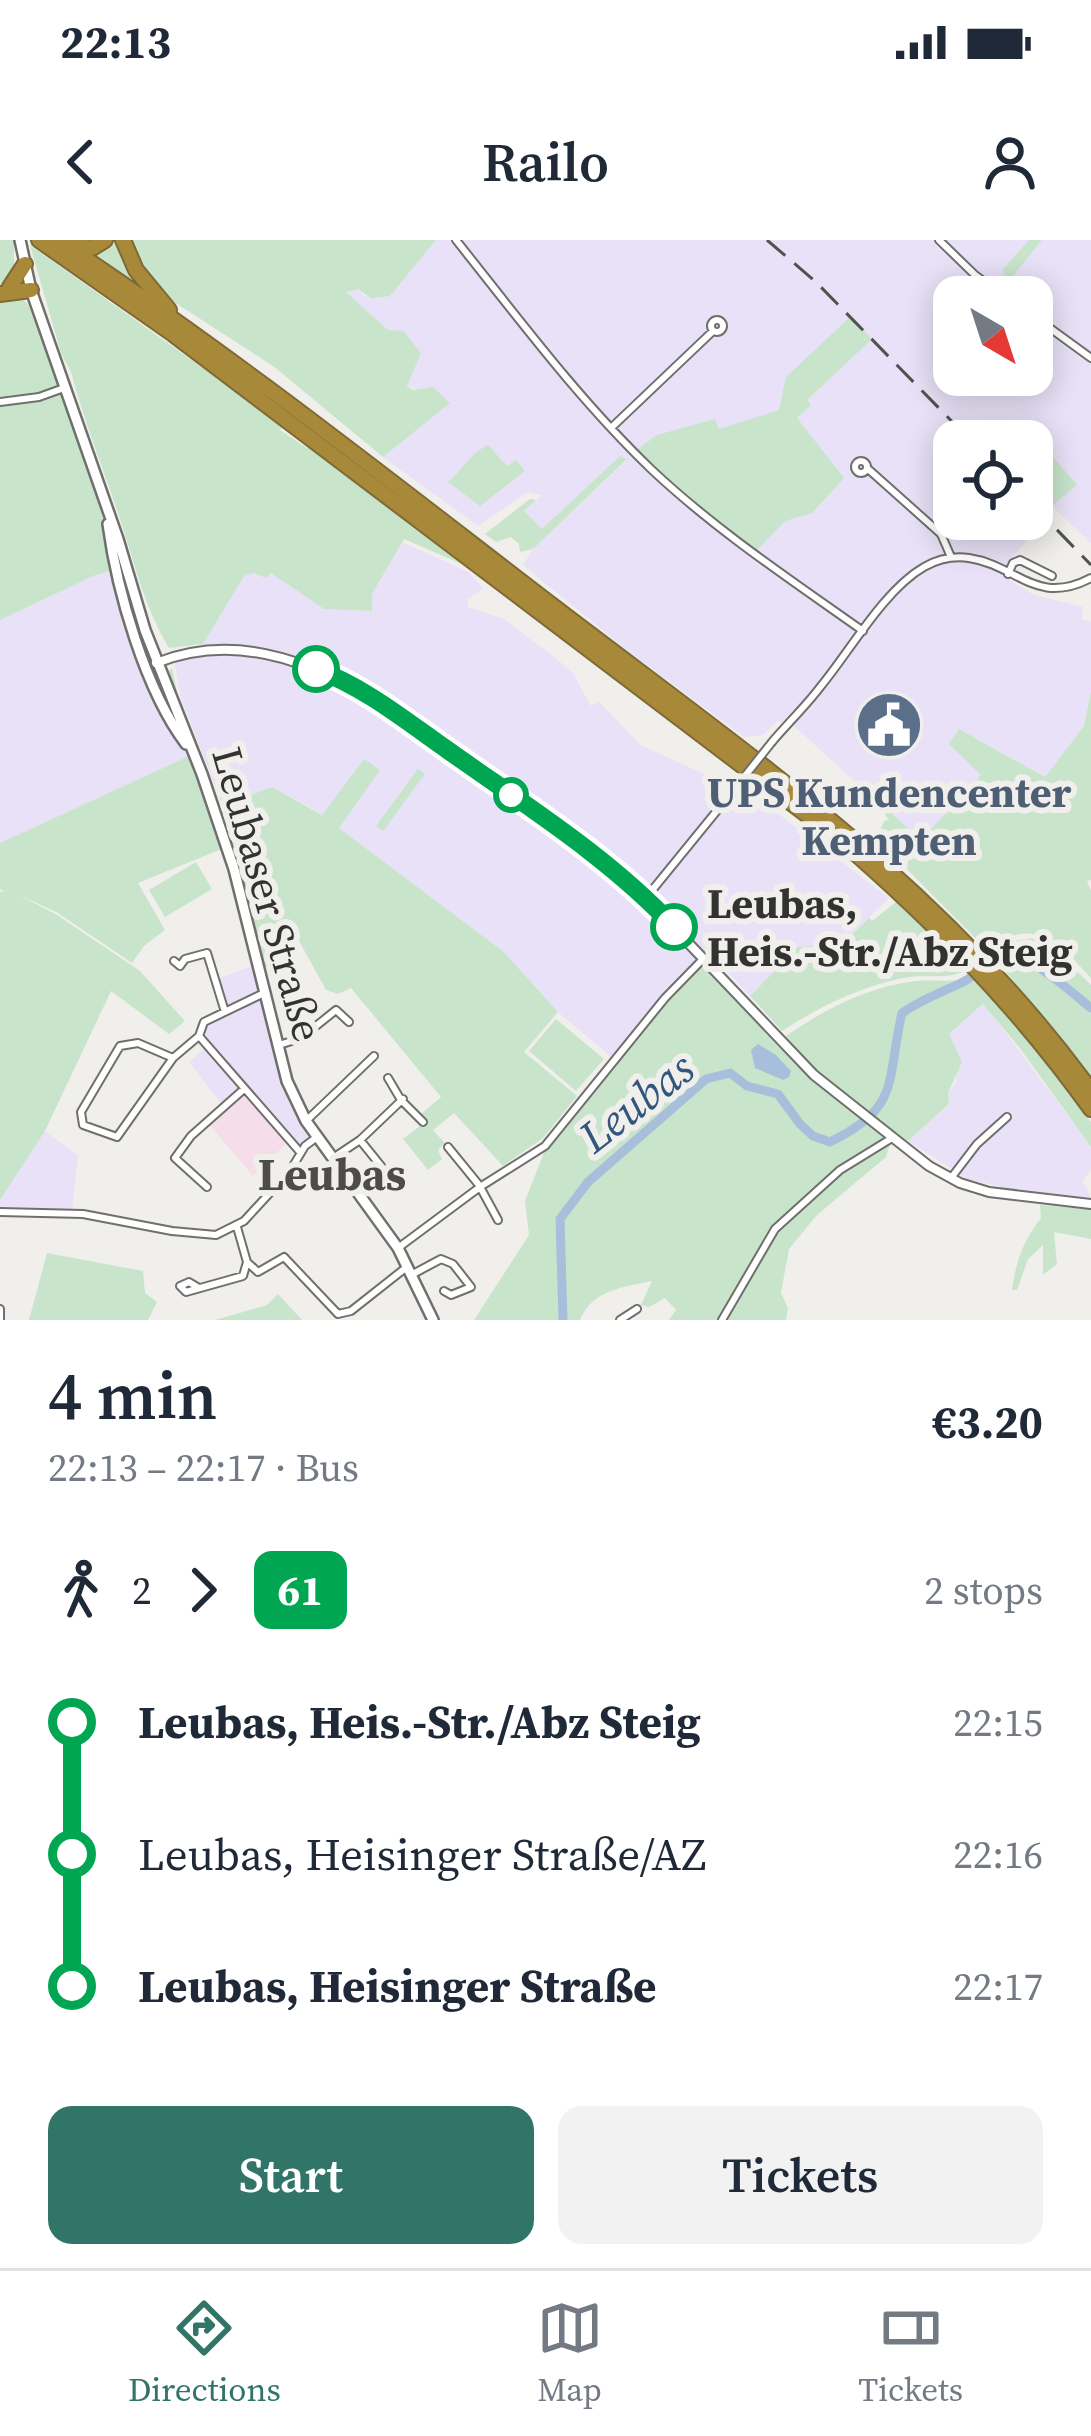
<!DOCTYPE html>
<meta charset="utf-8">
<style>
:root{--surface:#fff;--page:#f2f2f3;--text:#1f2937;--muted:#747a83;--line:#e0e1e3;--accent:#317569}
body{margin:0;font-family:"Source Serif 4",serif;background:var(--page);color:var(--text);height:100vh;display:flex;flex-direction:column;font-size:45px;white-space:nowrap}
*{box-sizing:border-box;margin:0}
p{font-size:39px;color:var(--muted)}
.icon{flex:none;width:66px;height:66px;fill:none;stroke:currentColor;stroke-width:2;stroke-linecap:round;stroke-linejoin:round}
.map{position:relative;height:1080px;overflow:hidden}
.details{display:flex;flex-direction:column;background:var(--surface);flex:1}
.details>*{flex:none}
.badge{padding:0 24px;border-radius:18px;font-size:42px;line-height:78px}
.needle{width:78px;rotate:141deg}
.fabs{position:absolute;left:933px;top:36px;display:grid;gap:24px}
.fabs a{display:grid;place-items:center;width:120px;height:120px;border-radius:24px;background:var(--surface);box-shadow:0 6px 30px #0003;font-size:60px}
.map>.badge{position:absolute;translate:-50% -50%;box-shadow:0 0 0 6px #fff}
.legs{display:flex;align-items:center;gap:18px;height:132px;padding:0 48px;font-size:39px}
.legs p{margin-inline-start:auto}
.head{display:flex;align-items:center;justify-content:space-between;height:204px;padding:0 48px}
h1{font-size:66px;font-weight:600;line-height:90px}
.primary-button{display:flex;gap:24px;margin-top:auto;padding:24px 48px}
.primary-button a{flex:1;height:138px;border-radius:24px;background:var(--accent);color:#fff;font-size:48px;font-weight:600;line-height:138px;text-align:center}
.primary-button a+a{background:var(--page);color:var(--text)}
ul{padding:0 48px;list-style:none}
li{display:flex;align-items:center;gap:42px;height:132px;font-size:45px}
li i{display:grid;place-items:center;width:18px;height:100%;margin:0 15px;background:currentColor}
li i::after{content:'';width:30px;height:30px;margin:-15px;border:9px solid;border-radius:50%;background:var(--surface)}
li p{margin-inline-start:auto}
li:first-child i{background:linear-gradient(#0000 50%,currentColor 0)}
li:last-child i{background:linear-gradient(currentColor 50%,#0000 0)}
.status{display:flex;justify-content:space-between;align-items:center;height:84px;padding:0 60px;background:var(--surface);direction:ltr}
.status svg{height:33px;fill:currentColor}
header{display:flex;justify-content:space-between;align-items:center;height:156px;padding:0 48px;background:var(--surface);font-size:54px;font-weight:600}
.dock{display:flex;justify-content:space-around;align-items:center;height:168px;border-top:3px solid var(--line);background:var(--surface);font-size:33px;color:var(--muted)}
.dock a{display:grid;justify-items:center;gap:6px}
.dock .selected{color:var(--accent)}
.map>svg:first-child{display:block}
.industrial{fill:#e8e1f7;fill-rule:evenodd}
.education{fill:#f5dde9}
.green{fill:#c8e5cc}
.water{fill:#a8bfdb}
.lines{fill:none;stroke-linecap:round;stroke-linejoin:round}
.river{stroke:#a8bfdb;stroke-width:9}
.minor-casing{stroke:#6f6f6c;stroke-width:10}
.tertiary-casing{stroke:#6f6f6c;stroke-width:12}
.secondary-casing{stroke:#6f6f6c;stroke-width:14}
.motorway-casing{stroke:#7f6a36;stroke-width:18}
.minor{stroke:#fff;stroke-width:6}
.tertiary{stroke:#fff;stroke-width:8}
.secondary{stroke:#fff;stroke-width:9}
.motorway{stroke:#a88839;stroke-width:14}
.rail{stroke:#51514f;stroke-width:3;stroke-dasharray:24 12;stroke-linecap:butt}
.minor-bridge-casing{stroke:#6f6f6c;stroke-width:10;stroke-linecap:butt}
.minor-bridge{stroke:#fff;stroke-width:6}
.line-1-casing{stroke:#fff;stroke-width:27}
.line-1{stroke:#00a651;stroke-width:18}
.stop-1-dot{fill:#fff;stroke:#00a651;stroke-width:6}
.labels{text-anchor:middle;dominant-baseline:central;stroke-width:12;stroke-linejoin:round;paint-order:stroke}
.service-label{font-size:42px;font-weight:bold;fill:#4e5e75;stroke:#f0efec}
.street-label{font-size:42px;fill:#323231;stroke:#f0efec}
.stop-label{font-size:42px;font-weight:bold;fill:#323231;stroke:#f0efec;text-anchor:start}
.water-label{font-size:45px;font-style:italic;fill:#33567e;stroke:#f0efec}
.neighbourhood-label{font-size:45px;font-weight:bold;fill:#4d4c4a;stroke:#f0efec}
</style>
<div class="status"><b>22:13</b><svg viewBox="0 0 49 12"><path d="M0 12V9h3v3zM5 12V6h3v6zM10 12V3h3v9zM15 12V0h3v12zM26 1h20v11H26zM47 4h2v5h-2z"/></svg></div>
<header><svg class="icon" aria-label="back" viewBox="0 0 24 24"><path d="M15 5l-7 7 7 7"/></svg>Railo<svg class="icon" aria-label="person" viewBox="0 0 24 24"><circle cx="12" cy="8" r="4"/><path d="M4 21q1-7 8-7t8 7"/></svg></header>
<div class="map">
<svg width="1091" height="1080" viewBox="0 0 1091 1080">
<rect width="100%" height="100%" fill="#f0efec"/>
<path class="industrial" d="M436 0H1029L1003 29 1006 44 1042 0H1091V303L1052 266 1076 245 1028 187 1012 201H954V279H1022L1026 302 1009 321 1003 336 1034 355 1083 367 1082 379 1091 382V451L1084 486 1045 537 974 497 981 535 920 601 794 486 778 481 763 495 744 497 627 410 523 325 533 309 627 220 625 216 542 290 524 271 542 255 528 252 478 286 383 217 449 163 407 145 389 91 345 51 358 49 365 56H390ZM954 57H1032V135H954Z
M402 302 468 332 483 348 468 359V367L504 379 559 421 573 433 591 466 599 462 642 506 756 557 889 658 842 704 798 707 750 756 707 709 662 755 611 817 558 772 504 712 315 570 272 547 248 556 220 558 181 459 174 419 202 415 203 404 244 336 254 333 270 332 324 369 372 371V354Z
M113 330 171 486 191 515 0 603V380L93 336Z
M255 725 284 841 314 897 298 911 223 866 189 822 204 809 199 801 197 784 225 767 217 739Z
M984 764 1091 907V929L1083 941 1091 958 1032 954 968 939 908 901 949 865 948 853 957 842 949 794Z
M45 891 78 916 72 971 0 970V960Z"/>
<path class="education" d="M242 851 288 902 253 936 207 882Z"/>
<path class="green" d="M0 0H14V36L0 48Z
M109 0H120L154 60 84 12Z
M129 0H436L390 56 371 58 358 49 346 52 388 90 403 91 421 113 407 146 413 150 433 147 450 163 383 217 273 126 157 51Z
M1029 0H1042L1005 46 1003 29Z
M30 5 284 186 280 190 307 208 310 206 464 320 459 323 404 299 372 354V371L324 369 271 333 266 338 254 333 244 336 203 404 169 408C143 364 135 324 119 276 103 228 84 181 71 132L61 113Z
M0 58H20L28 64 60 148 39 156 0 159Z
M850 77 872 99 807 160 811 165 797 178 844 238 812 273 785 281 753 314 634 212 657 195 715 179 719 189 779 170 786 137Z
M60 151 101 268 113 330 93 336 0 380V163Z
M1028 187 1077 245 1052 266 1032 247V201H1012Z
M488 205 507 226 516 220 525 231 480 266 448 242C463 230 470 213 488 205Z
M620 216 627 219 533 309 520 312 519 304 511 297 496 302 485 294 530 259 536 260 524 271 542 289Z
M172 428 179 461 244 638 220 558 248 556 272 547 322 575 364 519 380 530 339 588 504 712 558 772 524 812 577 856 543 898 503 926 454 873 433 890 445 903 438 910 442 919 428 930 403 899 425 882 420 875 441 857 351 748 338 754 326 750 298 699 266 727 265 737 251 678 164 436Z
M1091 451V640L1087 641 1091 651V738C1059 704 1032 673 988 711L895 617 880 589 885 580 889 581 878 561 921 600 981 535 949 504 959 489 1045 537 1084 486Z
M191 515 224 608 138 643 165 690 144 706 132 723 58 673 17 654 57 675 140 731 185 781 169 794 111 751 45 891 0 960V652L4 651 0 649V603Z
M418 529 425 534 383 591 376 586Z
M196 622 212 649 165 677 149 650Z
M896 662 913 671 967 730C946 741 925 733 903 738 857 748 821 766 782 791L750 756 798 707 842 704 869 678 872 681Z
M1034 698 1057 711 1091 745V837L993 716 1012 701Z
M702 727 708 728 777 802C821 772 861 748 916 741 935 738 954 745 972 735L1039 813 1091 882V907L1019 807 983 764 949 794 962 822 948 853 949 864 908 901 894 891 886 917 816 976 789 1009 781 1053 788 1068 786 1080H669L676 1070 665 1058 649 1067 641 1065 652 1041C624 1047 592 1050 580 1080H474L529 995 525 961 545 910 675 753Z
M556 779 604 819 576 851 529 811Z
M1040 965 1091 969V999L1054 992 1057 1024 1043 1035V1005L1028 1019 1017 1050H1012C1016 1021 1023 1001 1041 978Z
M47 1013 143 1031 145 1053 157 1062 148 1080H29Z
M278 1054 302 1080H215L267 1065Z"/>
<path class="water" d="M758 804 776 815 791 831 789 837 783 840 755 828 751 810Z"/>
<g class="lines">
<path class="river" d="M563 1080 560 979 588 942 706 839 730 833 747 846 778 854 800 884 813 896 830 902C902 867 886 841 902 773 922 759 940 753 961 743 975 737 987 721 1002 717 1027 710 1072 753 1091 768"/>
<defs>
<path id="minor" d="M456 0C519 79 579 160 652 230 717 291 791 340 863 391
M939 0 975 35 1005 57
M1032 75 1091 118
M711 86a6 6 0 1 1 12 0a6 6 0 1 1-12 0Z
M0 162 39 157 64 148
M611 188 713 91
M855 227a6 6 0 1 1 12 0a6 6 0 1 1-12 0Z
M867 228 941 294 951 317
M1008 334 1013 323 1020 320 1052 336
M772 502C788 483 806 466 821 446 850 411 884 350 924 327 938 319 954 316 969 318 1017 325 1036 367 1091 338
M645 659 733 551
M174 721 180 726 185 719 207 713 225 772
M264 753 204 782 199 796 300 912
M287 753 300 766 305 795
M279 805 301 798 336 770 349 782
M173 818 138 803 120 806 81 872 83 885 117 897 173 818 199 796
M388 838 401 860 423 882
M306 881 374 816
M360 900 381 926
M448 907 479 945 498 980
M333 918 360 900 403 859
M951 938 977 904 1007 877
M207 947 175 918 191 896 244 849
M0 972 83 974 172 991 216 995 244 981 290 931 305 906 317 897
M237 987 247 1022 258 1032 284 1017 338 1074 351 1071 408 1026
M398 1008 480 947 545 906 665 758 703 719
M413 1034 441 1019 453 1024 471 1047 451 1055 444 1051
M199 1048 189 1042 180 1046 186 1052 243 1036 247 1022
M0 1069V1080
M620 1080 637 1069
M722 1080 775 989 840 930 892 898"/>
<path id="tertiary" d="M156 423C269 378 370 456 457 517 513 556 567 596 620 637L655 668 814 835 929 926 960 943 989 952 1091 964"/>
<path id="secondary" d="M20 0 31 50 118 299 145 390 202 534 234 629 287 841 306 881 398 1008 433 1080
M108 284C117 351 145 450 186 504"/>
<path id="motorway" d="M39 0 173 94 839 599C934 681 1018 767 1091 869
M57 0C229 113 391 242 554 367 750 517 944 648 1091 851
M123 0 136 30 169 70
M73 4 92 8 105 0
M10 47 25 24
M0 54 31 50"/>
</defs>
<use href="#minor" class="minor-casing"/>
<use href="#tertiary" class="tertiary-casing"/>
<use href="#secondary" class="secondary-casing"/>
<use href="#motorway" class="motorway-casing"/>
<use href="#minor" class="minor"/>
<use href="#tertiary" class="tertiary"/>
<use href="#secondary" class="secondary"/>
<use href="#motorway" class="motorway"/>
<path class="rail" d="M767 0 816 42 971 201
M1032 264 1091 325"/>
<defs>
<path id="minor-bridge" d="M733 551 772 502"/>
</defs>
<use href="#minor-bridge" class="minor-bridge-casing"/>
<use href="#minor-bridge" class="minor-bridge"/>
</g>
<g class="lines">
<defs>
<path id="line-1" d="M316 429C366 448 406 481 449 511 525 565 610 618 674 687"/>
</defs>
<use href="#line-1" class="line-1-casing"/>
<use href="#line-1" class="line-1"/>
</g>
<defs>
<symbol id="civic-disc" viewBox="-11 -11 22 22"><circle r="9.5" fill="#5c6f8a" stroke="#f0efec"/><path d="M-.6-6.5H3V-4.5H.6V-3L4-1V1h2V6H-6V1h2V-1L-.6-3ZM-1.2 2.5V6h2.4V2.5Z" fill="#fff"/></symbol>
</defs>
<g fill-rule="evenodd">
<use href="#civic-disc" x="851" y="447" width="76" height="76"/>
</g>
<g class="stop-1-dot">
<circle cx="316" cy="429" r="21"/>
<circle cx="511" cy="555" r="15"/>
<circle cx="674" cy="687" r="21"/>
</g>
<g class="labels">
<g class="service-label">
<text x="889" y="552">UPS Kundencenter<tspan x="889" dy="48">Kempten</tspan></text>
</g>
<g class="street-label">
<text transform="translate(268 654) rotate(74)">Leubaser Straße</text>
</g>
<g class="stop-label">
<text x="707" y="663">Leubas,<tspan x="707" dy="48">Heis.-Str./Abz Steig</tspan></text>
</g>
<g class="water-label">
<text transform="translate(636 862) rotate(-38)">Leubas</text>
</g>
<g class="neighbourhood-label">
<text x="332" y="934">Leubas</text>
</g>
</g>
</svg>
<div class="fabs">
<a><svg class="needle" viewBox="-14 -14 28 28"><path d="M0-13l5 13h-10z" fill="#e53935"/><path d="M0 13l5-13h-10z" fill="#747a83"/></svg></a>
<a><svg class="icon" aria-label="locate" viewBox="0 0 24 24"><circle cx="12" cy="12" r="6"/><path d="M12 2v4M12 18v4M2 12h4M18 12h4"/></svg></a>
</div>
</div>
<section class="details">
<div class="head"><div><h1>4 min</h1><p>22:13 – 22:17 · Bus</p></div><b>€3.20</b></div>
<div class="legs"><svg class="icon" aria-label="walk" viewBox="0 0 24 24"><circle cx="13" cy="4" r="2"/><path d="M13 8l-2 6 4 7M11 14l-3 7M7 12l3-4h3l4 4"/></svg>2<svg class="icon" aria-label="forward" viewBox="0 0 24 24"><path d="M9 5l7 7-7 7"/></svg><b class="badge" style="background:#00a651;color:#fff">61</b><p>2 stops</p></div>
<ul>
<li><i style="color:#00a651"></i><b>Leubas, Heis.-Str./Abz Steig</b><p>22:15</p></li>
<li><i style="color:#00a651"></i><span>Leubas, Heisinger Straße/AZ</span><p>22:16</p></li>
<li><i style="color:#00a651"></i><b>Leubas, Heisinger Straße</b><p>22:17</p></li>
</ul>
<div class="primary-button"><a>Start</a><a>Tickets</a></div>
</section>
<nav class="dock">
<a class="selected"><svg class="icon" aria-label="directions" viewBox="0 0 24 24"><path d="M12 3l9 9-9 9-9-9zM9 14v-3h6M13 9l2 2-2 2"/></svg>Directions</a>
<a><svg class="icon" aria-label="map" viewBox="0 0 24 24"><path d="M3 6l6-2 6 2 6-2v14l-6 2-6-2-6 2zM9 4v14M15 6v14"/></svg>Map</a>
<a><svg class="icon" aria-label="tickets" viewBox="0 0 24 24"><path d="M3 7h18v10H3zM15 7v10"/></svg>Tickets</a>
</nav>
